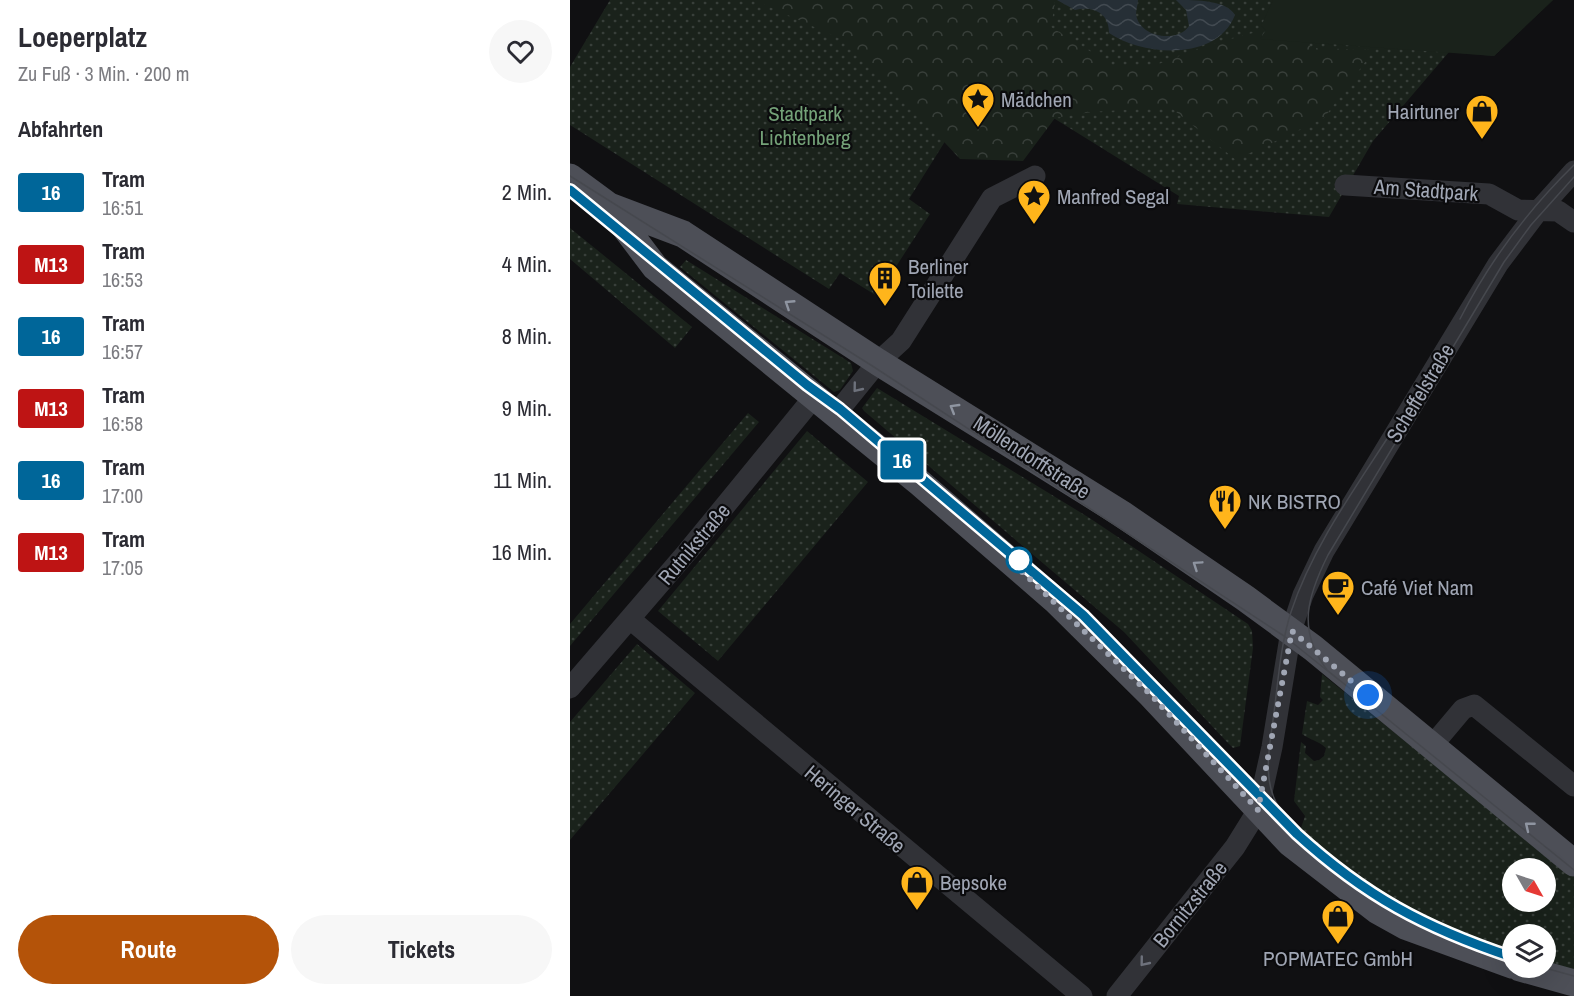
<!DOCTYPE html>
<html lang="de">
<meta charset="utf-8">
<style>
:root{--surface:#fff;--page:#f7f7f7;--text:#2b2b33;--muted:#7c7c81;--accent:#b45309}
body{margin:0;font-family:"Archivo Narrow",sans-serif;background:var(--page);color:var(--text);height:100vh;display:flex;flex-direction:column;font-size:22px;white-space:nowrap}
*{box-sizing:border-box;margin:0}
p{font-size:20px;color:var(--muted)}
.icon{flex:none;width:33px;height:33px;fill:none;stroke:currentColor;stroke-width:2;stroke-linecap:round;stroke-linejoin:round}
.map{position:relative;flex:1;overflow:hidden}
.panel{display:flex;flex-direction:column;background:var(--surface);width:570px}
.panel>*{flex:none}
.badge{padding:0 12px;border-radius:4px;font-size:21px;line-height:39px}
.needle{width:39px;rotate:129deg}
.tools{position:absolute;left:932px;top:858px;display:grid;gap:12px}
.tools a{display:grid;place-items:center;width:54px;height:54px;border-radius:50%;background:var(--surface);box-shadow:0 6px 24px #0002;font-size:30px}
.you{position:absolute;width:30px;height:30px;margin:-15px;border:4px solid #fff;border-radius:50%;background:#1a73e8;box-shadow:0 0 0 9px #1a73e833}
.map>.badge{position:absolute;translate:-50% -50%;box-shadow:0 0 0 3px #fff}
h2{padding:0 18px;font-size:22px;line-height:54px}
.round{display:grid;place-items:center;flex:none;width:63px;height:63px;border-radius:32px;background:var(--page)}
.head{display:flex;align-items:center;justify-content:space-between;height:102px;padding:0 18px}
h1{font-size:28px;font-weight:700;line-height:45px}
.action{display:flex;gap:12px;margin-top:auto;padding:12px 18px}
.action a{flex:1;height:69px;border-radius:36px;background:var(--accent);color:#fff;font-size:24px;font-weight:700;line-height:69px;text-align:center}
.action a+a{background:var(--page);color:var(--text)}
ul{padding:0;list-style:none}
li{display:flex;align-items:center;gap:18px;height:72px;padding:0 18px}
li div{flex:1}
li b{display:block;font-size:22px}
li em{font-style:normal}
li .badge{min-width:66px;font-weight:700;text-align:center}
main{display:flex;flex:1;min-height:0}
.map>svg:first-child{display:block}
.green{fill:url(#green-dots);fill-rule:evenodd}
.forest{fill:url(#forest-crowns)}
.pitch{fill:#1a221b}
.water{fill:url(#water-waves)}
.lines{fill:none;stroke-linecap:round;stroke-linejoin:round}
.minor{stroke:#313237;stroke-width:21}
.major{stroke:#4d4f57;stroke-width:27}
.tram{stroke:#46484e;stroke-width:1.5}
.oneway{stroke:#8f95a1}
.oneway2{stroke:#6e727c}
.line-casing{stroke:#fff;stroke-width:14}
.line{stroke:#069;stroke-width:9}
.walk{stroke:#a0a6b4;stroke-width:6;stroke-dasharray:0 10.8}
.stop-dot{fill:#fff;stroke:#069;stroke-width:3}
.labels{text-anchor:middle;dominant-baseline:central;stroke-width:4.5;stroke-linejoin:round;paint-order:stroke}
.poi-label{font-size:21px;fill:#a0a6b4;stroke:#0b0b0d;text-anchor:start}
.park-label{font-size:21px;fill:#74a278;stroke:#0b0b0d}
.street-label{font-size:21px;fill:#a0a6b4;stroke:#0b0b0d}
</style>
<main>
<section class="panel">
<div class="head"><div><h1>Loeperplatz</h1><p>Zu Fuß · 3 Min. · 200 m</p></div><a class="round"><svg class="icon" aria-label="heart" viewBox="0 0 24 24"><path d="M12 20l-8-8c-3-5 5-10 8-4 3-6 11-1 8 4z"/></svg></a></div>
<h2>Abfahrten</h2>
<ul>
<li><span class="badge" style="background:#069;color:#fff">16</span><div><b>Tram</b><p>16:51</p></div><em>2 Min.</em></li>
<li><span class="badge" style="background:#be1414;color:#fff">M13</span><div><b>Tram</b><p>16:53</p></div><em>4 Min.</em></li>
<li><span class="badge" style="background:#069;color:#fff">16</span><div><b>Tram</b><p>16:57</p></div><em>8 Min.</em></li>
<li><span class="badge" style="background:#be1414;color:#fff">M13</span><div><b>Tram</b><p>16:58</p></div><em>9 Min.</em></li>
<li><span class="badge" style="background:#069;color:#fff">16</span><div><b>Tram</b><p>17:00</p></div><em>11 Min.</em></li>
<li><span class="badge" style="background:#be1414;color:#fff">M13</span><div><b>Tram</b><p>17:05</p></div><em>16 Min.</em></li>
</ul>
<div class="action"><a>Route</a><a>Tickets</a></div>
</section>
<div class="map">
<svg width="1004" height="996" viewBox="0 0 1004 996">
<defs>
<pattern id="green-dots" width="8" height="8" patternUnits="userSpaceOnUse" patternTransform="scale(1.5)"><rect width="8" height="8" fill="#1a221b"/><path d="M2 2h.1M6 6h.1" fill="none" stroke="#383f3a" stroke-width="1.8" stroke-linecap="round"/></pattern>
<pattern id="forest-crowns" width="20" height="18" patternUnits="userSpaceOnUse" patternTransform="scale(1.5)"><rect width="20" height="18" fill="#1a221b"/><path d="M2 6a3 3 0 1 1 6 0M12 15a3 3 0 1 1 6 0" fill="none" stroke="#383f3a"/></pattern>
<pattern id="water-waves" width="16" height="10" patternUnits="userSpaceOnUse" patternTransform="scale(1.5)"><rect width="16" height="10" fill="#262f36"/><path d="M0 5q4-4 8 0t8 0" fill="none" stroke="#424a51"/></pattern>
</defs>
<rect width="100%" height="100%" fill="#101012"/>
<path class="green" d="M40 0H983L924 56 879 52 803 141 759 217 607 204 609 196 416 76 339 199 360 214 307 296 270 273 259 289 0 125V67Z
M0 228 122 327 105 348 0 259Z
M116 260 281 363 283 371 270 390 264 392 110 267Z
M307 388 518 517 678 624 682 631 683 648 670 746 663 748 655 740 554 632 294 411 292 408Z
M178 413 189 422 0 646V624Z
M237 431 298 482 148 661 88 611Z
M67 644 125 693 0 840V722Z
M752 674 1004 877V970L975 962V934H942V951C916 942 889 934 863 923 813 903 768 867 731 828L735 816 724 801 731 742 736 746 735 753 744 761 749 760 754 756 756 748C747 740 740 740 732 734L737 701 748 705 753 700 750 697ZM942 868H975V902H942Z"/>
<path class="forest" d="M184 0H483L485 3 481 27 544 66 586 65 635 46 712 25 743 48 804 50 754 118 666 160 600 107 521 112 485 118 453 161 390 159 320 84 273 40Z"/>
<path class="pitch" d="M703 0H983L924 56 690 39 696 30 691 26Z"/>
<path class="water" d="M487 0H568C568 4 566 10 566 14 569 38 608 43 619 26L616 10 606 0C627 0 656 0 665 15 647 62 573 56 539 33 539 12 522 6 505 10Z"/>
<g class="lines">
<path class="minor" d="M775 185 919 194 948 210 988 211 1004 222
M265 415 308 362 331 341 422 198 465 176
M60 619 512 996
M0 688 118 551 244 397
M861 747 893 709 904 705 1004 786
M547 996 665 847 688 810 702 747 721 631 733 595 754 551 928 264 968 211 1004 171"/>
<path class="major" d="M0 177 38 205 85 267 350 483 485 600 581 695 720 843 808 911 835 926 942 965
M39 206 113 234 308 362 552 514 675 598 743 648 1004 863
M950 968 1004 983"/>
<path class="tram" d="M0 176 304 367 714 636 769 680
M1004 177 961 225 934 262 758 555C737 597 727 630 757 670L1004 870
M0 190 237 385 270 409 513 615 727 834C795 896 855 928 942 957
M890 319C919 262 958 210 1004 165
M710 809C692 783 699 749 703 720 708 684 710 646 721 612 744 542 792 479 831 417
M975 968 1004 976"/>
</g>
<defs><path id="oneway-chevron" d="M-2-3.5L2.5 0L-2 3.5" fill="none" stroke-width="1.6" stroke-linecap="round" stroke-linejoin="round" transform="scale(1.5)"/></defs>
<g class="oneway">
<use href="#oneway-chevron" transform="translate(219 304) rotate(-147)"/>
<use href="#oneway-chevron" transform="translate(384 408) rotate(-149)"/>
<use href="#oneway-chevron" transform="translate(627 565) rotate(-146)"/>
<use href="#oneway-chevron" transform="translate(959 826) rotate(-141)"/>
</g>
<g class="oneway2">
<use href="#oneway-chevron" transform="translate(287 388) rotate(129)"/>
<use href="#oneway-chevron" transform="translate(574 962) rotate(129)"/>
</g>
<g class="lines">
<defs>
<path id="line" d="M0 190 237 385 270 409 513 615 727 834C795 896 855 928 942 957"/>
</defs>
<use href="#line" class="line-casing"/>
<use href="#line" class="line"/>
<path class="walk" d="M449 560 442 562 581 695 688 810 722 631 798 695"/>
</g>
<defs>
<symbol id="sight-pin" viewBox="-11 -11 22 30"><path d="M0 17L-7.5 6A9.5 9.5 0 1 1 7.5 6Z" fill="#ffb51b" stroke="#0b0b0d"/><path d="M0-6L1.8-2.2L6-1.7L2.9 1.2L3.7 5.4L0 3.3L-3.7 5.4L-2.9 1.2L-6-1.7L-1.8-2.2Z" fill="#111"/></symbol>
<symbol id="shop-pin" viewBox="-11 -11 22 30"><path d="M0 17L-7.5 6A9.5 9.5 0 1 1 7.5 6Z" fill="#ffb51b" stroke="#0b0b0d"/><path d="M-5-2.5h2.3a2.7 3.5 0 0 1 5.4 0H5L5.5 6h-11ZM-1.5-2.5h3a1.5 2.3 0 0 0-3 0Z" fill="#111"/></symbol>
<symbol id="building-pin" viewBox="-11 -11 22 30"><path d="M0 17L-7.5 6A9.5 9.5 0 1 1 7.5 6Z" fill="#ffb51b" stroke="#0b0b0d"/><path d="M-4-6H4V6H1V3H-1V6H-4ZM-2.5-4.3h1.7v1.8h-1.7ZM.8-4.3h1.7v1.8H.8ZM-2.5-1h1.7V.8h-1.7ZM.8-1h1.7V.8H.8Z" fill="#111"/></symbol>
<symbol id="restaurant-pin" viewBox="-11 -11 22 30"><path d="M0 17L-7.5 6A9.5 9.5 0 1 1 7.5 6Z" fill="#ffb51b" stroke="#0b0b0d"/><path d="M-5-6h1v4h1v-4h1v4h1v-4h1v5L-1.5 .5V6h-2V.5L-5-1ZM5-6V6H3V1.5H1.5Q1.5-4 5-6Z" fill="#111"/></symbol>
<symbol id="cafe-pin" viewBox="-11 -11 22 30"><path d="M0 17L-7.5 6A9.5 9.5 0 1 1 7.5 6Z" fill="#ffb51b" stroke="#0b0b0d"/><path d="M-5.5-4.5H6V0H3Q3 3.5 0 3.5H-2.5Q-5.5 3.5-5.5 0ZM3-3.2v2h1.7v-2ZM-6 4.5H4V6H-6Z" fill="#111"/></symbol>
</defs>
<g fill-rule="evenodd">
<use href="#sight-pin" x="389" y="80" width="38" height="52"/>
<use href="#shop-pin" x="893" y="92" width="38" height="52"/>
<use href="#sight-pin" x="445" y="177" width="38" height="52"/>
<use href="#building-pin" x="296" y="259" width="38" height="52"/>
<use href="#restaurant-pin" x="636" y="482" width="38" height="52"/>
<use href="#cafe-pin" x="749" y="568" width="38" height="52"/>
<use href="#shop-pin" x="328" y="863" width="38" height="52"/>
<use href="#shop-pin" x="749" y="897" width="38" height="52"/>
</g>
<circle class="stop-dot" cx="449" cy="560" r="12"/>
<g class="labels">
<g class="poi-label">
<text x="431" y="99">Mädchen</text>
<text x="889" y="111" text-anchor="end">Hairtuner</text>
<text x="487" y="196">Manfred Segal</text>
<text x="338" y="266">Berliner<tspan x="338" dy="24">Toilette</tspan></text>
<text x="678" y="501">NK BISTRO</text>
<text x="791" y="587">Café Viet Nam</text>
<text x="370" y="882">Bepsoke</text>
<text x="768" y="958" text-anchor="middle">POPMATEC GmbH</text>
</g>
<g class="park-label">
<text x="235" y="113">Stadtpark<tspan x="235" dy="24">Lichtenberg</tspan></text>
</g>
<g class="street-label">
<text transform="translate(856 190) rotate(4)">Am Stadtpark</text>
<text transform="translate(850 393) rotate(-59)">Scheffelstraße</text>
<text transform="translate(462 457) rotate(33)">Möllendorffstraße</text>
<text transform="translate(124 544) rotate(-50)">Rutnikstraße</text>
<text transform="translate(285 809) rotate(40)">Heringer Straße</text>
<text transform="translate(620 904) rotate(-51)">Bornitzstraße</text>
</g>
</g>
</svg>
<div class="tools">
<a><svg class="needle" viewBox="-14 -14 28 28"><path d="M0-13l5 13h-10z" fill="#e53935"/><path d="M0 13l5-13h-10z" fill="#7c7c81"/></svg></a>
<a><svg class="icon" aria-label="layers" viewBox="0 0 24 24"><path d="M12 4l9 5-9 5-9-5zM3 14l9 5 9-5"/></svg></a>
</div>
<div class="you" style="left:798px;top:695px"></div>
<b class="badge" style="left:332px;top:460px;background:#069;color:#fff">16</b>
</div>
</main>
